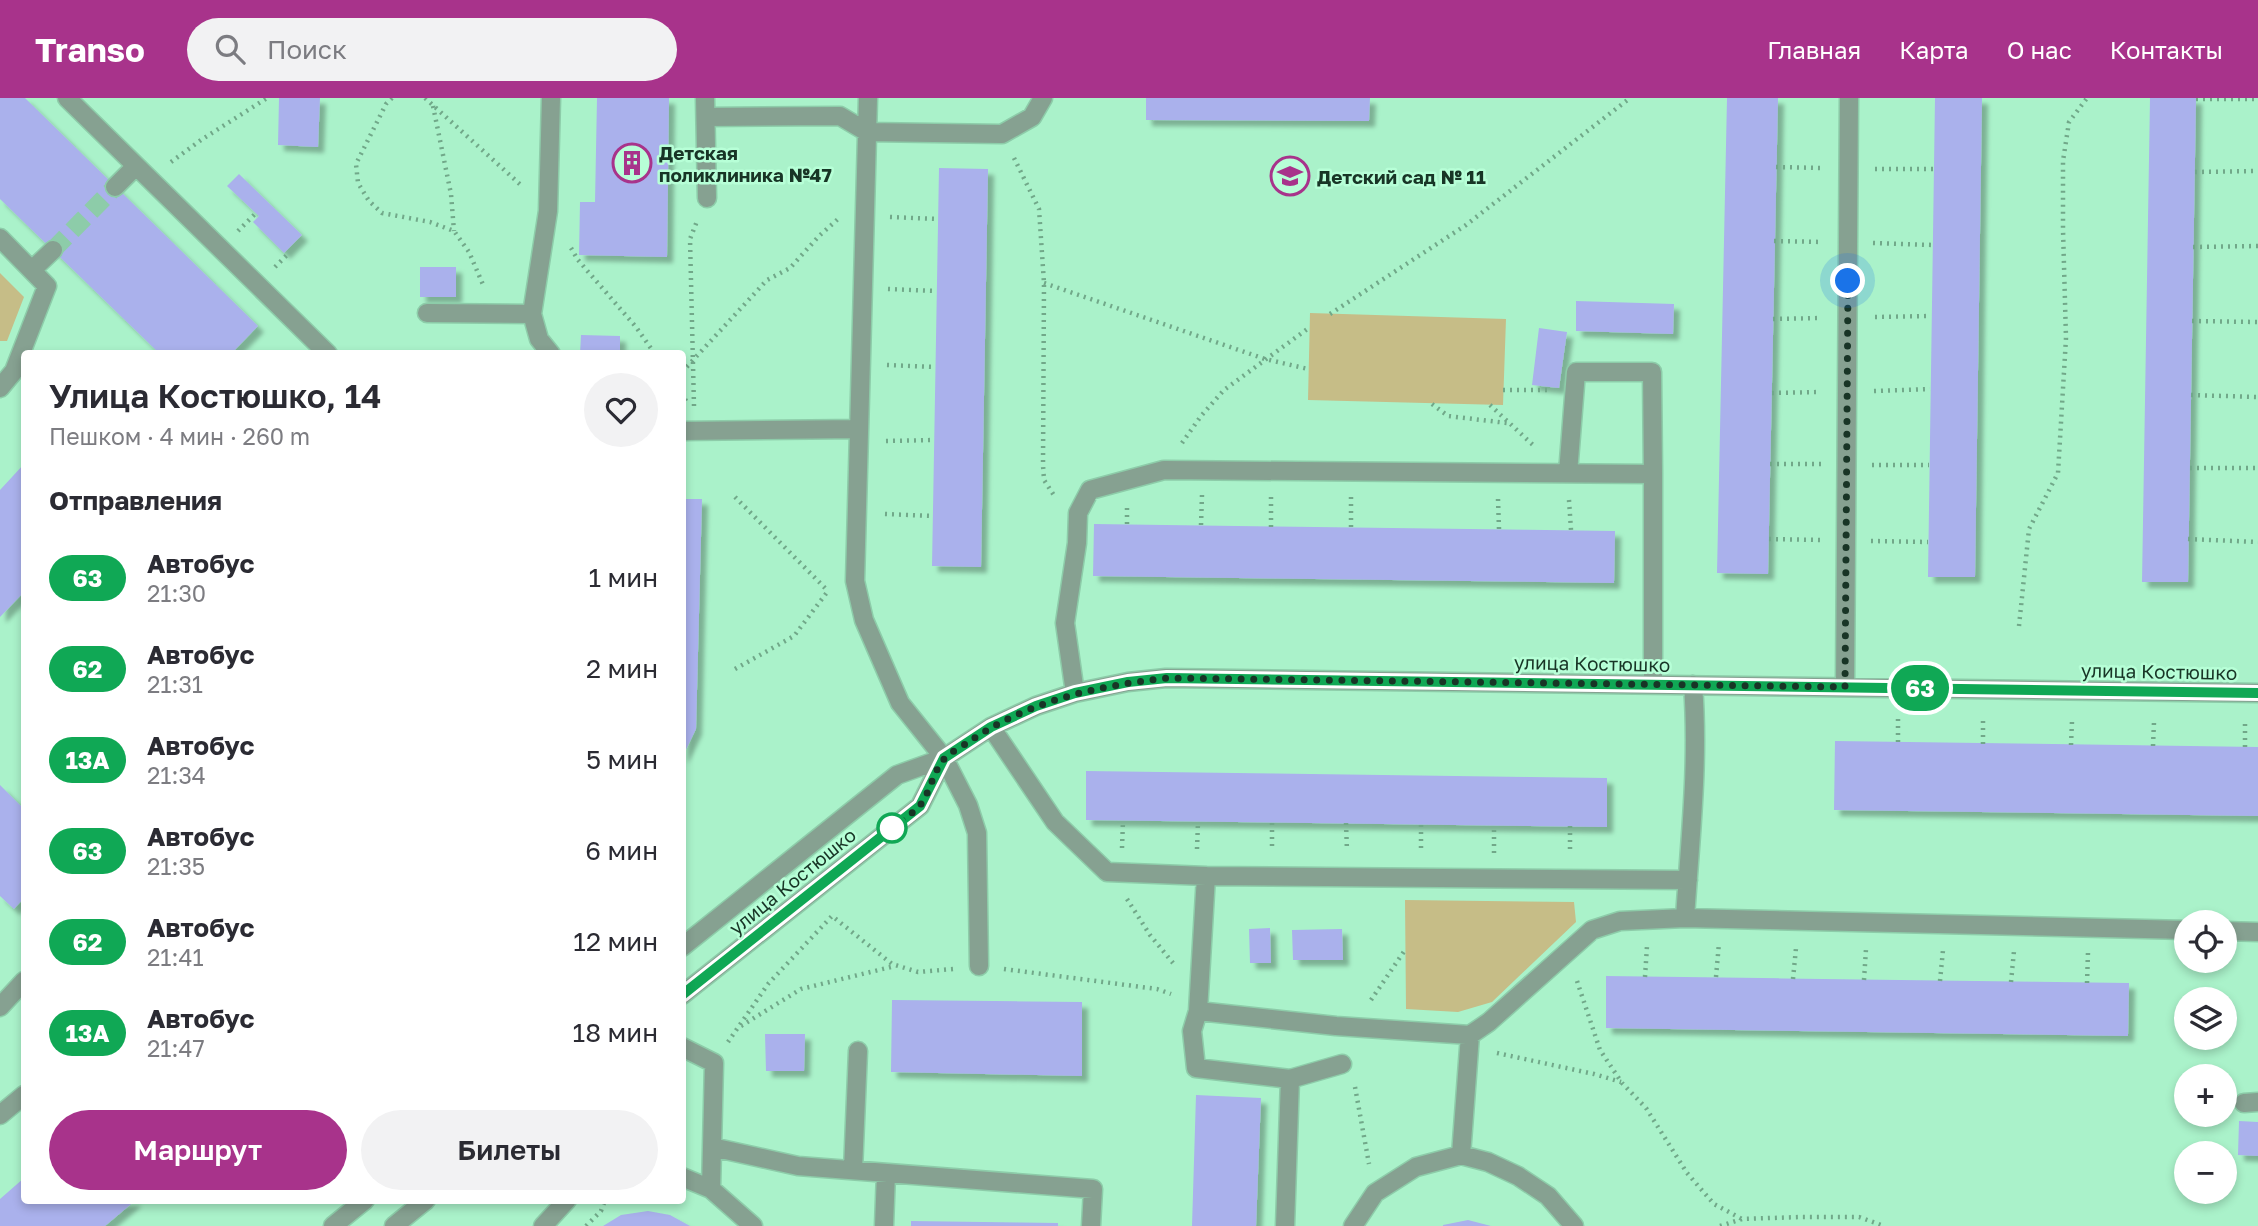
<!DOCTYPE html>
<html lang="ru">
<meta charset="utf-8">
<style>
:root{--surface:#fff;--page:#f2f2f3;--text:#2b2b33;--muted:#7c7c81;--accent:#a8338b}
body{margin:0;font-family:"Golos Text",sans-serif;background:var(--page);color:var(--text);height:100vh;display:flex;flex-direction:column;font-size:26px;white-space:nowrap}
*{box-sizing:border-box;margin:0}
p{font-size:23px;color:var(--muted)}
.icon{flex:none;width:38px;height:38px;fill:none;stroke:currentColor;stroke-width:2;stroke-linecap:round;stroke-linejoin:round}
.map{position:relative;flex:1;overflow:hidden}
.details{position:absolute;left:21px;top:252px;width:665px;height:854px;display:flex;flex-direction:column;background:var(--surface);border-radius:7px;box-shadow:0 4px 10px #0003}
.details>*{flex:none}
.badge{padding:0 14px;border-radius:23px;font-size:24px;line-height:46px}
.fabs{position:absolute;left:2174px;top:812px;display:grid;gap:14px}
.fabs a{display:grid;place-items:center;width:63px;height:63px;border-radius:50%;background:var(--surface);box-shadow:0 4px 10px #0003;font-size:35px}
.you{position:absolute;width:35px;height:35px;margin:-18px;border:5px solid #fff;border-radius:50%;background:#1a73e8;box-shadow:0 0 0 10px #1a73e833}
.map>.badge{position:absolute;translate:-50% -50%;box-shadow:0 0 0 4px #fff}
h2{padding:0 28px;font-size:26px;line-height:63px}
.round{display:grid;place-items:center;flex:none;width:74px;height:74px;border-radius:37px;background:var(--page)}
.overview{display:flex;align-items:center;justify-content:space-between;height:119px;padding:0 28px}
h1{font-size:33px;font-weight:600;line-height:52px}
.action{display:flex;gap:14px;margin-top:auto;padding:14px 28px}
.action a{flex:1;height:80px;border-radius:42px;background:var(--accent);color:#fff;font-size:28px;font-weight:600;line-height:80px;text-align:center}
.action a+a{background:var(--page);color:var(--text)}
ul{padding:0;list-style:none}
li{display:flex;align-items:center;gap:21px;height:91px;padding:0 28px}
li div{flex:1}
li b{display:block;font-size:26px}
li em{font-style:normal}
li .badge{min-width:77px;font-weight:700;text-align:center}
header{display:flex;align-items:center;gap:42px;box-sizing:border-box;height:98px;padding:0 35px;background:var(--accent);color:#fff}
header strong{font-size:33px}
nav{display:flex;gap:38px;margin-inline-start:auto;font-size:24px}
.search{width:490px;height:63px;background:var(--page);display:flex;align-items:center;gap:18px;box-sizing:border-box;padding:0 24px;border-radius:38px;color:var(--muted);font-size:26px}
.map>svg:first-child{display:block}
.green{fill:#c6bd87}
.building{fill:#aab1ec;filter:url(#shadow)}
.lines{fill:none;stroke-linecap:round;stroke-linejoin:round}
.minor-tunnel{stroke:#8dcca9;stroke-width:18;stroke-dasharray:18 9;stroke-linecap:butt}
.minor-casing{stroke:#8dcca9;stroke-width:21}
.path{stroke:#71a889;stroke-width:4.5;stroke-dasharray:2 5;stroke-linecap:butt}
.minor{stroke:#86a191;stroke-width:18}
.line-casing{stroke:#fff;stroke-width:16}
.line{stroke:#10a855;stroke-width:10}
.walk{stroke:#183526;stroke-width:7;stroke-dasharray:0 12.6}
.stop-dot{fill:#fff;stroke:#10a855;stroke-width:3.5}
.labels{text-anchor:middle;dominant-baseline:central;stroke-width:5;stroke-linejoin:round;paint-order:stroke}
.poi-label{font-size:19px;font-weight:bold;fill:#183526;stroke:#b7ffd7;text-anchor:start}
.street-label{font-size:19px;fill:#183526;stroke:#b7ffd7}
</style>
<header>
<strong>Transo</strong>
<div class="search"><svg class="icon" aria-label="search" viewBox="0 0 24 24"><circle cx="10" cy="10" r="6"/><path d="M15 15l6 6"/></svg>Поиск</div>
<nav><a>Главная</a><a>Карта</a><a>О нас</a><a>Контакты</a></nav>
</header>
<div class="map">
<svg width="2258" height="1128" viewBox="0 0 2258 1128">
<defs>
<filter id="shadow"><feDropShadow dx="6" dy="6" stdDeviation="2" flood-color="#0004"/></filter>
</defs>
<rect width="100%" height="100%" fill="#aaf2ca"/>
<path class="green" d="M0 175 24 199 7 243H0Z
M1310 215 1506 221 1503 307 1308 302Z
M1405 802 1574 804 1576 824 1492 904 1458 914 1406 911Z"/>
<path class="building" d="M0 0H25L258 228 231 256H160L0 101Z
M279 0H320L318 49 278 47Z
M597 0H669L667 159 579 157 580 104H595Z
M1146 0H1370L1369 23 1146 22Z
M1727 0H1778L1768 476 1717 475Z
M1935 0H1982L1975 479H1928Z
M2150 0H2196L2188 484H2142Z
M939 70 988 71 981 469 932 468Z
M239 76 302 137 284 155 253 124 259 118 227 88Z
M420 169H456V199H420Z
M1576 203 1674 206 1673 236 1576 233Z
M1539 230 1567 234 1559 290 1532 287Z
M581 237 620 238V256H580Z
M24 366V494L0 519V392Z
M682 401H702L696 631 682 660Z
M1094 426 1615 433 1614 485 1093 478Z
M1835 643 2258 649V718L1834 712Z
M1086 673 1607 680V729L1086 722Z
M0 687 24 711V800L14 811 0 798Z
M1270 830 1271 865H1250L1249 831Z
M1342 831 1343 862H1293L1292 832Z
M1606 878 2129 885 2128 938 1606 930Z
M892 902 1082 904V978L891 974Z
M765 936H805L804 973H766Z
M1196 997 1261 1000 1256 1128H1192Z
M2239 1023 2258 1024V1058L2238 1057Z
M24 1080V1102H136L105 1128H0V1101Z
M648 1113 670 1117 690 1128H603L621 1117Z
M1468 1122 1491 1128H1443V1127Z
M911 1123 1058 1125V1128H911Z"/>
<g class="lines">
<path class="minor-tunnel" d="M53 152 115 89"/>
<defs>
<path id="minor" d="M67 0 328 256
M705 0 707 100
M868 0 855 483 864 522 900 605 944 660 968 707 977 735 979 868
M706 19 840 18 867 34 1002 36 1032 19 1043 0
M115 89 135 69
M0 140 47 188 14 273 0 290
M32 172 53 152
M427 215 532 216
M551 256 539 241 532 216 548 113 551 0
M682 333 859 331
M1568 375 1576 274H1652L1653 376
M1845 589 1849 0
M1075 595 1065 525 1077 445 1078 415 1090 392 1164 372 1653 376V586
M991 629 1055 724 1107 774 1206 778 1688 782
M1206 778 1198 913 1336 928 1470 937 1489 924 1592 832 1620 823 1685 820C1690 742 1699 665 1693 587
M1685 820 2186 832
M2224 833 2258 834
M682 849 897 677 944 660 991 629 1036 608 1075 595 1128 584 1166 580 2258 595
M682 897 920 708 944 660
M0 909 24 883
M1198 913 1192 933 1196 970 1290 981 1285 1128
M682 949 714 965 711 1091
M1290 981 1342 966
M2244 1005 2258 1004
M0 1017 24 997
M712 1049 798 1068 1093 1091 1091 1128
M1461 1057 1470 937
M853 1072 858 953
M682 1079 711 1091 753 1128
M333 1128 365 1102
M394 1128 426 1102
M543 1128 567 1102
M884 1128 886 1075
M1353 1128 1375 1095 1416 1069 1461 1057 1488 1064 1518 1078 1548 1098 1574 1128"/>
</defs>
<use href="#minor" class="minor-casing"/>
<path class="path" d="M392 0 386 6 356 66 358 85 369 103 382 115 430 124 454 133 469 154 484 189
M425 0 523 89
M2196 1H2258
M433 8 451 96 454 133
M1014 60 1039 111 1044 185 1043 367 1044 382 1055 399
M171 64 201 42 267 0
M1776 69 1821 70
M1875 71H1933
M2195 74 2258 73
M890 119 938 121
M238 133 256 115
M1774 143 1823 144
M1873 145 1933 147
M2193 149 2258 148
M571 150 578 162 636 229 655 256
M275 169 287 157
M1044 185 1265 261 1308 271
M888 191 936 193
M1330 216 1466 127 1630 0
M1875 219 1931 218
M1773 221 1821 220
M2192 223 2258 224
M887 267 935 269
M682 274 767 182 790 170 819 138 838 121
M1503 292H1549
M1874 293 1930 291
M682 295 688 307
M1772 295 1820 294
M2191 297 2258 299
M1432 306 1448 318 1507 325
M1490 307 1533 347
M694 308 690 141 697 123
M886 343 934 342
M1182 345 1201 318 1224 292 1310 229
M1770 366H1822
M1872 367H1929
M2190 370H2258
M735 399 828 493
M1351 399V430
M1498 401 1499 431
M1569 402 1571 432
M1127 410V427
M885 416 933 418
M1201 427 1202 397
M1271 429V398
M1769 441 1820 442
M2188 441 2258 444
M1871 443 1928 444
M2019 528 2029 431 2058 375 2066 240 2063 131V63L2069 24 2087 0
M735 571 794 538 828 493
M1898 644V621
M1983 646V622
M2071 647 2072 623
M2153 648 2154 624
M2245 649V624
M1272 725V752
M1346 725 1347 753
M1421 727V754
M1570 728V755
M1122 750 1123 723
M1197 751 1198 724
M1494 755V728
M1127 801 1150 837 1173 865
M1004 871 1157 891 1171 896
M1645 879 1647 848
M1716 879 1719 845
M1793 881 1796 850
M1864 882 1866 851
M1577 883 1600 952 1622 985 1646 1010 1687 1075 1714 1106 1742 1121
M1940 883 1943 852
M2011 884 2014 853
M2087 885 2088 854
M1371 902 1405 852
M741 928 801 891 895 868
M728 944 768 886 832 818 892 866 918 874 953 871
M1497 955 1594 976 1621 984
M1355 989 1369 1066
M586 1128 601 1113 605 1102
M1720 1128 1742 1121 1801 1119H1859L1884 1128"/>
<use href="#minor" class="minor"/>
</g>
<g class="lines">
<defs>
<path id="line" d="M682 897 920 708 944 660 991 629 1036 608 1075 595 1128 584 1167 580 2258 595"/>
</defs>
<use href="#line" class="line-casing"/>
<use href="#line" class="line"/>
<path class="walk" d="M892 730C901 723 914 715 921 706 931 692 934 670 946 659 954 652 965 647 973 641 1032 602 1097 588 1167 580L1845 589 1848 183"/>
</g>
<defs>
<symbol id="building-ring" viewBox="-11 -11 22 22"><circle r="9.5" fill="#b7ffd7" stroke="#a8338b" stroke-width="1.5"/><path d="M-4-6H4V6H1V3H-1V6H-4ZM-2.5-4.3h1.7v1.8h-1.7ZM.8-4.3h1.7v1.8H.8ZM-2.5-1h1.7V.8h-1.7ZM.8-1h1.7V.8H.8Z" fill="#a8338b"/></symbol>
<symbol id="school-ring" viewBox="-11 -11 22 22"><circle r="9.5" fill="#b7ffd7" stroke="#a8338b" stroke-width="1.5"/><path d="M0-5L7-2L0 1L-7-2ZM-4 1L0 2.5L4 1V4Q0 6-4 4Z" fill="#a8338b"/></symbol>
</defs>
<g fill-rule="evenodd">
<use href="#building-ring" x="610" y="43" width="44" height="44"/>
<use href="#school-ring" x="1268" y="56" width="44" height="44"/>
</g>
<circle class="stop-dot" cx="892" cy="730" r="14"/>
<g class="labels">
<g class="poi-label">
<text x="659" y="54">Детская<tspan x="659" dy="22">поликлиника №47</tspan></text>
<text x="1317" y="78">Детский сад № 11</text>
</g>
<g class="street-label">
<text transform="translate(1592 565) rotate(1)">улица Костюшко</text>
<text transform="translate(2159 573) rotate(1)">улица Костюшко</text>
<text transform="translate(792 783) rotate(-39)">улица Костюшко</text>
</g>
</g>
</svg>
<div class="fabs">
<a><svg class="icon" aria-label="locate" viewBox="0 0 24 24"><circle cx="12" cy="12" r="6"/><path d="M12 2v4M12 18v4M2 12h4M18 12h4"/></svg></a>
<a><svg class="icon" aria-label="layers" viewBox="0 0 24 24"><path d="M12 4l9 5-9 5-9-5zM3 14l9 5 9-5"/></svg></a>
<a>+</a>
<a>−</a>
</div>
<div class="you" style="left:1848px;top:183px"></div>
<b class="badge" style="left:1920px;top:590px;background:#10a855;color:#fff">63</b>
<section class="details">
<div class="overview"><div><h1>Улица Костюшко, 14</h1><p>Пешком · 4 мин · 260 m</p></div><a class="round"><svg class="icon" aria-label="heart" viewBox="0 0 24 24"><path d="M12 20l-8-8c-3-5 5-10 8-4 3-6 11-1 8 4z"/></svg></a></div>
<h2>Отправления</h2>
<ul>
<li><span class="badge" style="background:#10a855;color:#fff">63</span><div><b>Автобус</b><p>21:30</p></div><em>1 мин</em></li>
<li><span class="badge" style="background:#10a855;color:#fff">62</span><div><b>Автобус</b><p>21:31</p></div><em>2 мин</em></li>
<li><span class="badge" style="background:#10a855;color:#fff">13А</span><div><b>Автобус</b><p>21:34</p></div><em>5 мин</em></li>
<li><span class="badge" style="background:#10a855;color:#fff">63</span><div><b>Автобус</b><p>21:35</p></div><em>6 мин</em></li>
<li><span class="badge" style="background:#10a855;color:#fff">62</span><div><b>Автобус</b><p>21:41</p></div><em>12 мин</em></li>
<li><span class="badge" style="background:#10a855;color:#fff">13А</span><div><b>Автобус</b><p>21:47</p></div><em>18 мин</em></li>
</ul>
<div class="action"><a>Маршрут</a><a>Билеты</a></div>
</section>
</div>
